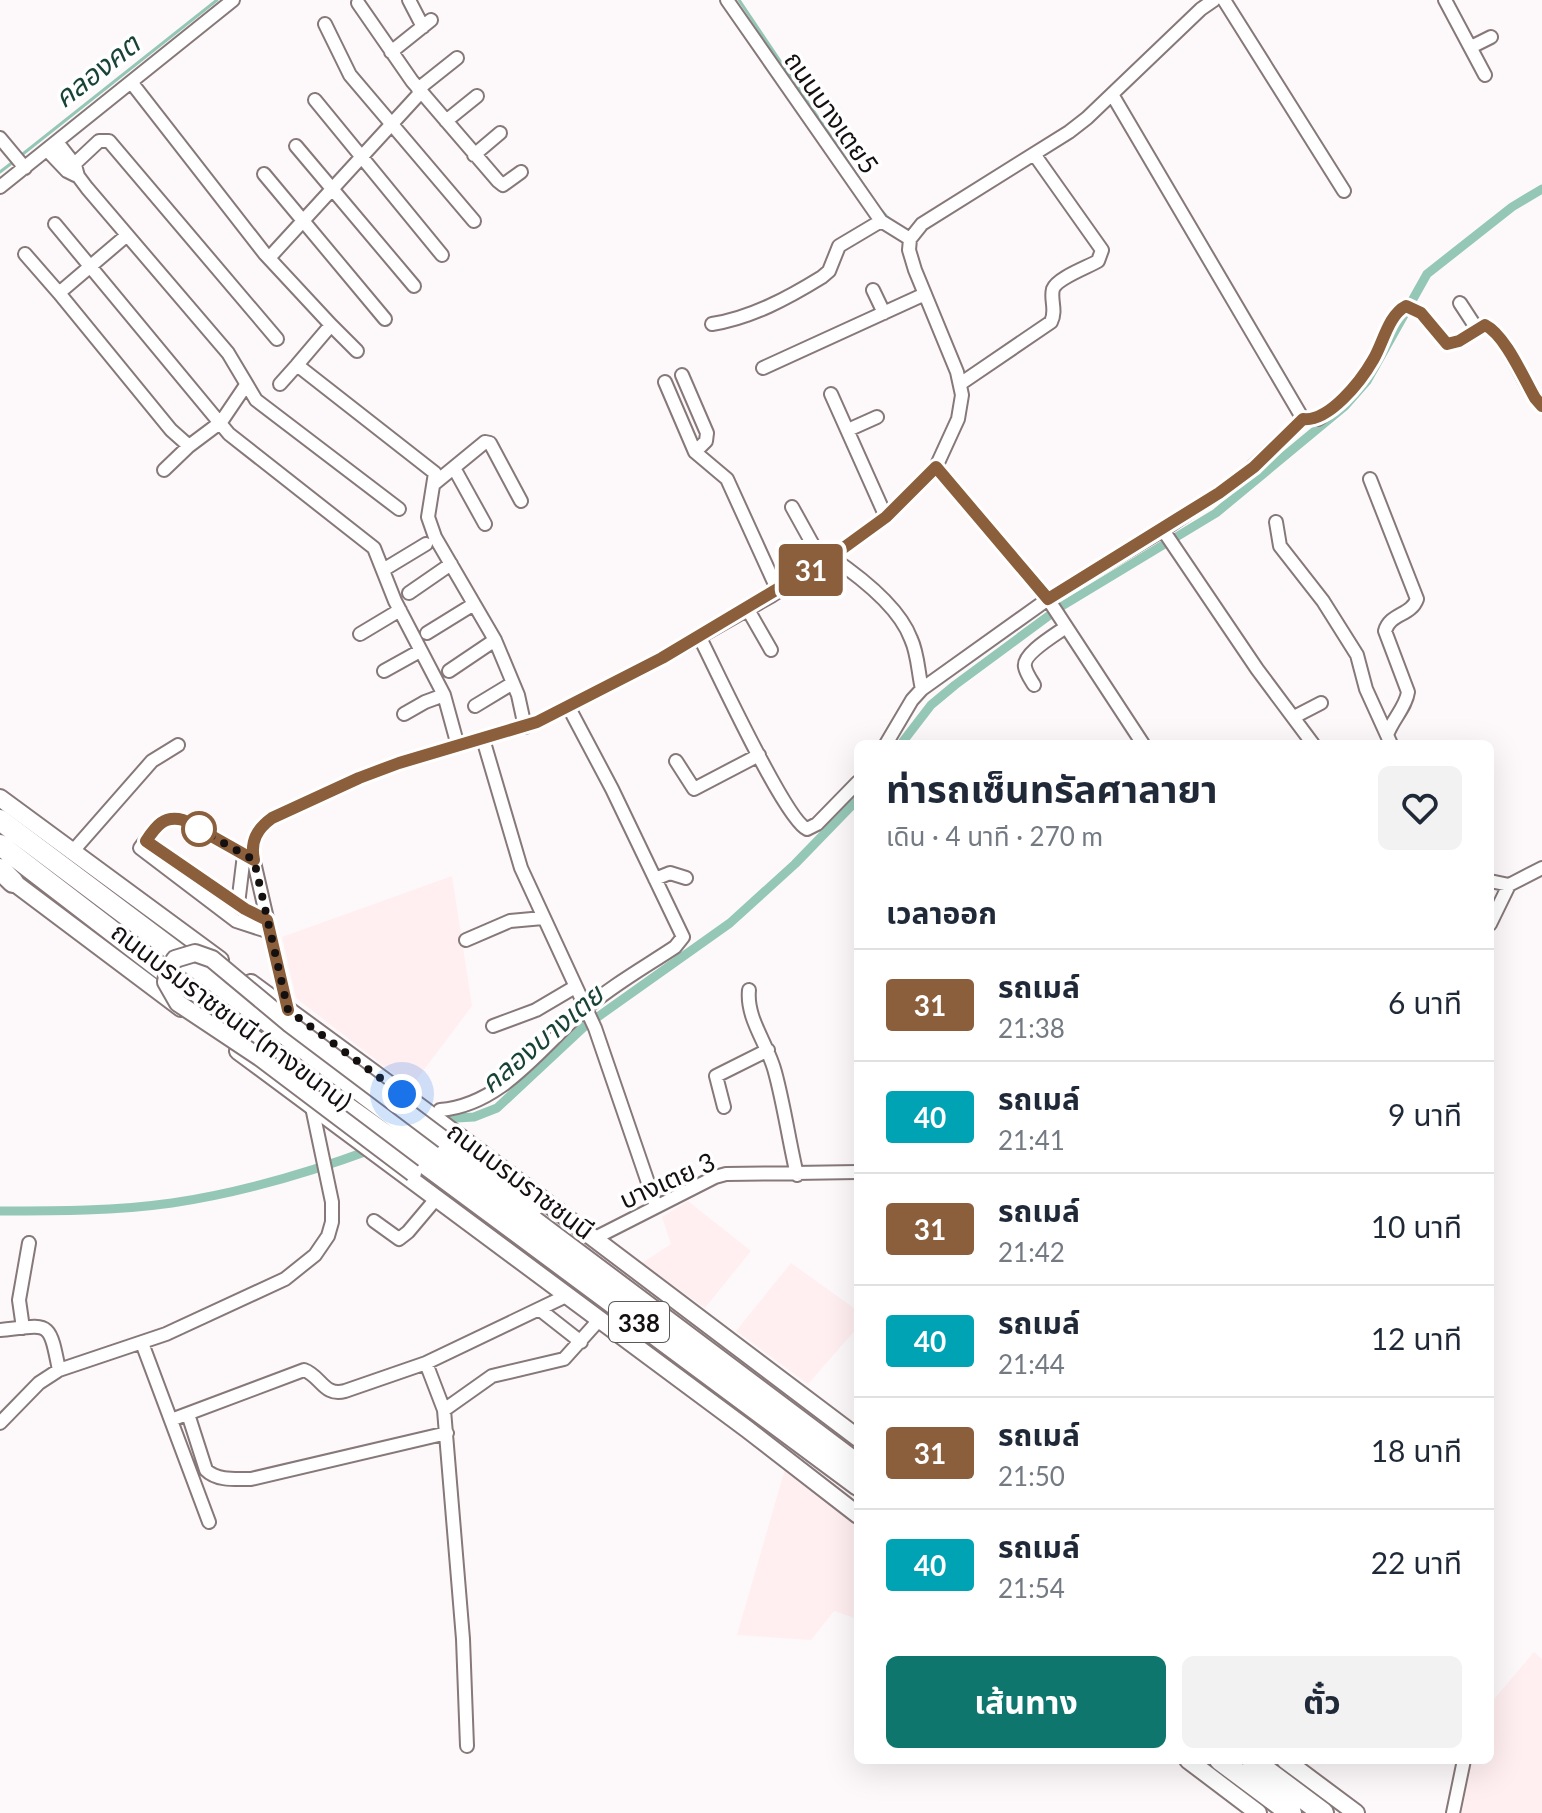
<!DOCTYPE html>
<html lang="th">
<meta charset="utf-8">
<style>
:root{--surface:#fff;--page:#f2f2f3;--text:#1f2937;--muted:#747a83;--line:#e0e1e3;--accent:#0f766e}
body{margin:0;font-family:Lato,"Noto Sans Thai",sans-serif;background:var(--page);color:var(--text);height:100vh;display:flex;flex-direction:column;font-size:30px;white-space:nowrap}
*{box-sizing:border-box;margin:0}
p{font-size:26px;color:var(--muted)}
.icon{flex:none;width:44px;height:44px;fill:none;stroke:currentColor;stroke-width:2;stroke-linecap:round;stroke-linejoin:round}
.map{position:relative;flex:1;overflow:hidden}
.side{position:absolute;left:854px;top:740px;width:640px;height:1024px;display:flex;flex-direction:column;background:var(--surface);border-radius:12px;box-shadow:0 8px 32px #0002}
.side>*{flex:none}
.badge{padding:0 16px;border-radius:6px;font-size:28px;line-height:52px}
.you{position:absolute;width:40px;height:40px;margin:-20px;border:6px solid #fff;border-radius:50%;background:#1a73e8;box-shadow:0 0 0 12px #1a73e833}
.map>.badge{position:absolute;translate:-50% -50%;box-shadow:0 0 0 4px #fff}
h2{padding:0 32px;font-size:30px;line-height:72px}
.round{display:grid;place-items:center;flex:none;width:84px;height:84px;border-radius:12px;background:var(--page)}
.head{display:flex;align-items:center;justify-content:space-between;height:136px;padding:0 32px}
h1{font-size:38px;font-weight:700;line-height:60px}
.action{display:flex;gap:16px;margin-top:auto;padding:16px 32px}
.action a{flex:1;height:92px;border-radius:12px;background:var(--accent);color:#fff;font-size:32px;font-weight:700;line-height:92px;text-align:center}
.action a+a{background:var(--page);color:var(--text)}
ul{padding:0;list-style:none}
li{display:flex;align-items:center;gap:24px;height:112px;padding:0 32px;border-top:2px solid var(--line)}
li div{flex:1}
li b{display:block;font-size:30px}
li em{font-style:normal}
li .badge{min-width:88px;font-weight:700;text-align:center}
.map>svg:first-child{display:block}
.built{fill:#ffeff0}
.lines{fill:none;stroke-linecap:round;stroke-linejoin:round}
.stream{stroke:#95c7b6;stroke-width:3}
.canal{stroke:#95c7b6;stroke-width:9}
.minor-casing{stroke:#877879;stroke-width:16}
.major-casing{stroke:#877879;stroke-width:20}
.highway-casing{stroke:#877879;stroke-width:24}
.minor{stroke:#fff;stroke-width:12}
.major{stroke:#fff;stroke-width:16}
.highway{stroke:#fff;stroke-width:20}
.major-bridge-casing{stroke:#877879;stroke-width:20;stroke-linecap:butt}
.major-bridge{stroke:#fff;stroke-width:16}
.line-casing{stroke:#fff;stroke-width:18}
.line{stroke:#8b5e3c;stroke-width:12}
.walk{stroke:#151010;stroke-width:8;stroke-dasharray:0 14.4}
.stop-dot{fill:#fff;stroke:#8b5e3c;stroke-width:4}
.labels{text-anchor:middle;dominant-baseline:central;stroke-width:7;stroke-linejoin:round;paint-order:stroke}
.shield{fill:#fff;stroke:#5b5858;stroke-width:2}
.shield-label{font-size:24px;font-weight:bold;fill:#151010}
.street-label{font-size:26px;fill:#151010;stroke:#fff}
.water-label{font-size:28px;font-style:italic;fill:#184337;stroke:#fff}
</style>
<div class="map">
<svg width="1542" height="1813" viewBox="0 0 1542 1813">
<rect width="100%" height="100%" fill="#fdf9fa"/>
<path class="built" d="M452 876 472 1006 411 1087 296 998 282 937Z
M688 1201 751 1251 705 1308 642 1263 671 1244 662 1217Z
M791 1263 858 1311V1327L808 1384 736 1331Z
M785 1469 858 1526V1619L834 1611 811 1640 737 1635Z
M1534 1652 1542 1659V1813H1451L1459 1760H1490V1704Z"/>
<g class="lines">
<path class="stream" d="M739 0 879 208 891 221
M19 157 217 0
M0 172 13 162"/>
<path class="canal" d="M901 744 931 705 955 685 1062 606 1216 513 1345 406 1367 381 1427 274 1512 207 1542 189
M439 1125 457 1118 474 1117 497 1108 585 1026 730 923 795 864 858 799
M0 1211C57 1211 115 1211 172 1203 240 1193 308 1173 373 1149"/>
<defs>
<path id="minor" d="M409 0 423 27
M727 0 881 221 910 239
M1224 0 1344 191
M1445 0 1485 75
M358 3 412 81 498 181 503 185 521 172
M325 24 350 75 474 221
M1471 47 1491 37
M391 52 431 20
M131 82 265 254 331 325 297 365 435 473 428 517 435 537 495 640 518 695 525 727
M418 89 457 58
M1113 96 1303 419 1243 476 1163 530
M315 100 442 255
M446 121 477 96
M0 138 25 168
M57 142 75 165 78 176 87 188 228 353 256 400 399 509
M296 146 414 286
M47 150 67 171 75 175
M474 155 500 133
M67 171 99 141H109L277 339
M264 174 385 319
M0 187 233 0
M55 224 229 434 374 548 395 601 444 695 458 746
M126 236 59 293 171 430 189 446
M25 254 59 293
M269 258 421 92
M873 290 884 313
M1460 303 1477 329
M712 324C751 318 788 298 822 277L829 271 839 246 881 221
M331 325 357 351
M763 368 925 294
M682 375 707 433 706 441 695 452
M665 382 695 452 727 479 778 591
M280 384 297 365
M960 384 1051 322C1057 310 1050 300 1053 289 1057 278 1088 267 1098 261L1102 250 1034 154
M831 394 886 517
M1303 419H1318C1340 405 1361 381 1374 359 1383 343 1388 315 1406 306L1421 313 1447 344 1459 341 1485 325C1511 339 1521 385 1542 406
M848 430 877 417
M936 467 1048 599 1163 530 1257 669 1313 744
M454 468 485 524
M164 470 189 446 221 422 246 385
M1370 479 1417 599C1411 616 1390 613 1385 631L1408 692C1406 707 1392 720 1387 735
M435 483 485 442 490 443 521 501
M792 507 823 563
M1276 522 1280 546 1323 601 1357 655 1366 689 1391 744
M831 557C859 576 899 606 911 639 918 654 918 672 922 689
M383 570 426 544
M409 593 451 564
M747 608 771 650
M427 633 474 604
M360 634 400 610
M699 636C715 667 785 820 807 829L817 824 858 782
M384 671 420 651
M449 671 495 640
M1034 685C1031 680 1026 673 1025 667 1022 654 1055 635 1066 627
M475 706 513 683
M404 714 425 702 444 695
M1294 717 1321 703
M483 739 521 868 595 1028 656 1206
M886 744 912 700 922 689 1048 599 1143 744
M676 761 694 789 759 755
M146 841 245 909 267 920
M73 851 152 761 178 745
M254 860 183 820C161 814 152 832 140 848L236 921 270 932
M655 879 670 873 686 878
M1490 881 1509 885
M238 904 244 855
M1490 924 1509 885 1542 868
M466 940 510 921 543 918
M749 990C746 1019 768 1044 775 1072 784 1105 789 1141 797 1175
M288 1010 252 853C254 836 258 828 272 818L359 778 399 763 537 722 662 658 771 596 831 557 886 517 936 467 958 419 962 395 957 372 915 270 909 250 910 239 922 224 1069 132 1087 118 1201 9 1214 0
M493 1026 536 1010 575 987
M724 1107 716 1076 768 1050
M440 1110C502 1105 540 1048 584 1010 611 986 645 967 675 947L683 937 612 789 568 706
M374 1221 399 1239 408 1232 435 1200
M593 1239 715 1177 726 1174 858 1172
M539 1309 581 1342
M23 1328 19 1300 29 1243
M0 1330C50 1325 49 1319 59 1370
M142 1343 209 1522
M426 1363 444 1410
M188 1414 206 1470C217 1481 236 1479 251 1479L447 1433
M171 1420 304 1370C321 1376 324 1397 345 1391L426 1363 566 1296
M0 1423 39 1383 59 1370 166 1334 285 1279 315 1255 328 1236 332 1222V1202L312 1107
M467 1746 463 1639 444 1410 492 1376 564 1359 599 1320
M1453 1813 1464 1760"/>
<path id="major" d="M0 798 220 960
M4 875 181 1008
M251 983 424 1110 858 1438
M238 1051 747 1429 858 1515
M444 1140 518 1196 537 1206
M1188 1760 1258 1813
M1285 1760 1356 1813"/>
<path id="highway" d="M0 820 858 1465
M0 845 272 1054 419 1159 858 1485
M0 869 13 882
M1220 1760 1291 1813
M1252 1760 1323 1813"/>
</defs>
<use href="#minor" class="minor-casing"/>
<use href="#major" class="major-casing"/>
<use href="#highway" class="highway-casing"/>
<use href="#minor" class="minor"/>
<use href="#major" class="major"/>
<use href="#highway" class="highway"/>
<defs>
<path id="major-bridge" d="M413 1173 262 1059 178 1003 166 982 168 970 175 959 195 953 212 959 290 1024 444 1140"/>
</defs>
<use href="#major-bridge" class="major-bridge-casing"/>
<use href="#major-bridge" class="major-bridge"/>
</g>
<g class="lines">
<defs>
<path id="line" d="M288 1010 267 920 245 909 146 841C156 826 164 815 183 820L254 860C250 841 257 829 272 818L359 778 399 763 537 722 662 658 831 557 886 517 936 467 1048 599 1219 493 1254 467 1303 419C1329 422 1361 381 1373 360 1383 344 1388 315 1406 306L1421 313 1447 344 1459 341 1485 325C1505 335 1523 377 1535 398L1542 406"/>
</defs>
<use href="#line" class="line-casing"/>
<use href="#line" class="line"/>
<path class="walk" d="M199 829 254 860 288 1010 402 1094"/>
</g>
<circle class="stop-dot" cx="199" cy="829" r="16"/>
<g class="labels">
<rect class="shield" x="609" y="1302" width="60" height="40" rx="6"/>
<g class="shield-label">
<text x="639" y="1322">338</text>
</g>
<g class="street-label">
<text transform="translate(832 112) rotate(55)">ถนนบางเตย5</text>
<text transform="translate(232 1016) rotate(37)">ถนนบรมราชชนนี (ทางขนาน)</text>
<text transform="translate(521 1180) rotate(37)">ถนนบรมราชชนนี</text>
<text transform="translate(667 1180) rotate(-24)">บางเตย 3</text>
</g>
<g class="water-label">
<text transform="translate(96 70) rotate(-38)">คลองคต</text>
<text transform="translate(541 1038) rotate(-40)">คลองบางเตย</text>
</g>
</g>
</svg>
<div class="you" style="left:402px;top:1094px"></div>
<b class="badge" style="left:811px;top:570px;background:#8b5e3c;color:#fff">31</b>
<section class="side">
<div class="head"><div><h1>ท่ารถเซ็นทรัลศาลายา</h1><p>เดิน · 4 นาที · 270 m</p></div><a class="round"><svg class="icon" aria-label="heart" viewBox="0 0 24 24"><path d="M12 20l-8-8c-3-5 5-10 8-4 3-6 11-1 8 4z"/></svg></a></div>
<h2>เวลาออก</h2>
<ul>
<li><span class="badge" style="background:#8b5e3c;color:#fff">31</span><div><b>รถเมล์</b><p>21:38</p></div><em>6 นาที</em></li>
<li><span class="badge" style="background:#00a3b4;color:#fff">40</span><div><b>รถเมล์</b><p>21:41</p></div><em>9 นาที</em></li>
<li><span class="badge" style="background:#8b5e3c;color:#fff">31</span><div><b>รถเมล์</b><p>21:42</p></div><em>10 นาที</em></li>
<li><span class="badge" style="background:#00a3b4;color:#fff">40</span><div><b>รถเมล์</b><p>21:44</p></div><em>12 นาที</em></li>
<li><span class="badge" style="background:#8b5e3c;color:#fff">31</span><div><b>รถเมล์</b><p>21:50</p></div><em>18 นาที</em></li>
<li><span class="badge" style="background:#00a3b4;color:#fff">40</span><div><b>รถเมล์</b><p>21:54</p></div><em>22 นาที</em></li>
</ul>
<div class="action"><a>เส้นทาง</a><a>ตั๋ว</a></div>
</section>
</div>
